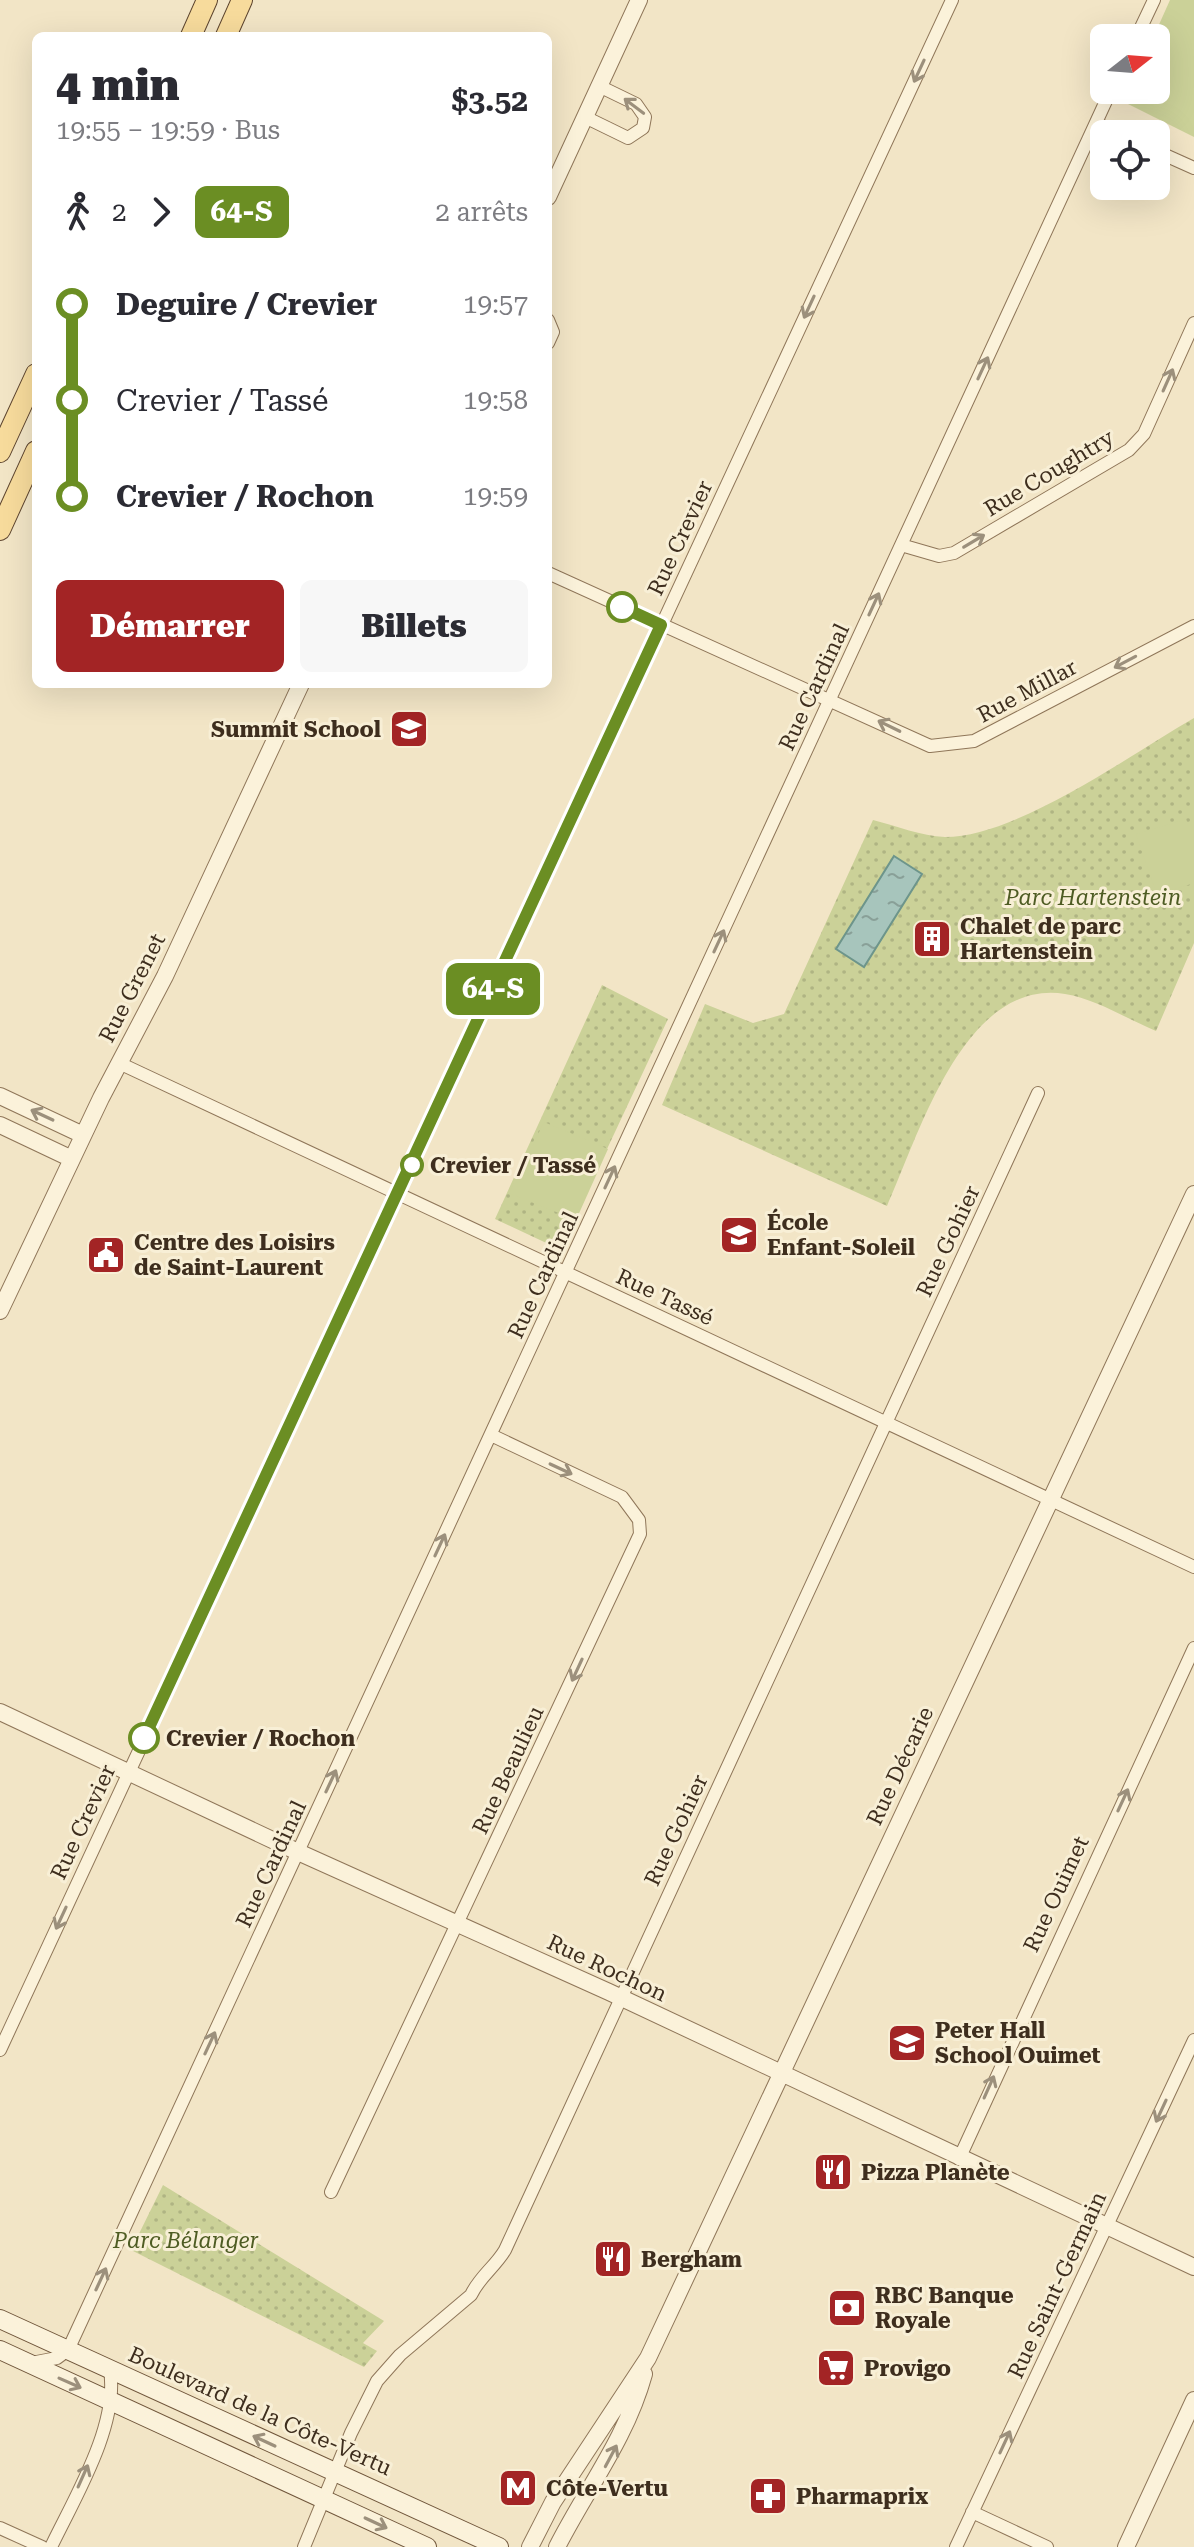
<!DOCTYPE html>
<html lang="fr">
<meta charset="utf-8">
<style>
:root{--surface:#fff;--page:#f7f7f7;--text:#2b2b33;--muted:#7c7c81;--accent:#a32425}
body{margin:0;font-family:"Roboto Serif",serif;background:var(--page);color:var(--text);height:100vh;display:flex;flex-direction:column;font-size:30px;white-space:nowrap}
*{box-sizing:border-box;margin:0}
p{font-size:26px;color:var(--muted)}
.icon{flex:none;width:44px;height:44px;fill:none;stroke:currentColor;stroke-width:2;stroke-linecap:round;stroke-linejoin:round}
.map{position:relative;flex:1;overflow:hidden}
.details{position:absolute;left:32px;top:32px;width:520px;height:656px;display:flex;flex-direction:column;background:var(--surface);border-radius:12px;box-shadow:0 8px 32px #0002}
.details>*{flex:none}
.badge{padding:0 16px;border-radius:12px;font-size:28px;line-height:52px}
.needle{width:52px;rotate:73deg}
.tools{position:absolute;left:1090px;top:24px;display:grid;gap:16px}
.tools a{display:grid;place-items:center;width:80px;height:80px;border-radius:12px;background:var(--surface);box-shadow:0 8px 32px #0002;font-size:40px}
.map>.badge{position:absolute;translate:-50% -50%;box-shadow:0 0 0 4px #fff}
.legs{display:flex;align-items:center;gap:12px;height:88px;padding:0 24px;font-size:26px}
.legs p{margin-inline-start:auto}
.head{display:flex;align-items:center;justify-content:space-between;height:136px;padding:0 24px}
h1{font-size:44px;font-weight:800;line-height:60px}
.action{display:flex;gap:16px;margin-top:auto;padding:16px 24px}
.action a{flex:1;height:92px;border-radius:12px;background:var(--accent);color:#fff;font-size:32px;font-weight:800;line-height:92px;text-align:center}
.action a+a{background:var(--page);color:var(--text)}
ul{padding:0 24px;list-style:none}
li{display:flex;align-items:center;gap:28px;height:96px;font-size:30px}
li i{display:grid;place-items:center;width:12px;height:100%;margin:0 10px;background:currentColor}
li i::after{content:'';width:20px;height:20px;margin:-10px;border:6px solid;border-radius:50%;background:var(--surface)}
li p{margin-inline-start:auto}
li:first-child i{background:linear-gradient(#0000 50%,currentColor 0)}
li:last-child i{background:linear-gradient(currentColor 50%,#0000 0)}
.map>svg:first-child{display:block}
.park{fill:url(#park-dots)}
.pitch{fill:#cbd198}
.water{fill:url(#water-ripples);stroke:#6d958b;stroke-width:2}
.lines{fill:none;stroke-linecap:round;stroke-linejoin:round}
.minor-casing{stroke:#8f7659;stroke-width:14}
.tertiary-casing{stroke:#8f7659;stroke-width:18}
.secondary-casing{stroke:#71573c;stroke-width:20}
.primary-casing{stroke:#5d442e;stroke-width:22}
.minor{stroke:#fbf2da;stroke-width:12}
.tertiary{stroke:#fbf2da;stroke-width:16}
.secondary{stroke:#fbf2da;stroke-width:18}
.primary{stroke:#f7db9c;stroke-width:20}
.oneway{stroke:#9c907c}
.line-1-casing{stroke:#fff;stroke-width:18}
.line-1{stroke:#6b8e23;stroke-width:12}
.stop-1-dot{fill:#fff;stroke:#6b8e23;stroke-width:4}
.labels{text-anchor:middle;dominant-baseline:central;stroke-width:6;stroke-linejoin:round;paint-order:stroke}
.street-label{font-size:22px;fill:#3e2e1e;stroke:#f8efd6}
.poi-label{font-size:22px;font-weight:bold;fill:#3e2e1e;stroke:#f8efd6;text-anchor:start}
.park-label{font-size:22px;font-style:italic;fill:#4e5c23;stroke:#f8efd6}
.stop-label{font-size:22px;font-weight:bold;fill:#3e2e1e;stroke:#f8efd6;text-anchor:start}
</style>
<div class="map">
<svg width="1194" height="2547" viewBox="0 0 1194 2547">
<defs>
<pattern id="park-dots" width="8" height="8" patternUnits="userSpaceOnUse" patternTransform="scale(2)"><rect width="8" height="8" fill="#cbd198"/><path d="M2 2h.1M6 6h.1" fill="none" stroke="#afb483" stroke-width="1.8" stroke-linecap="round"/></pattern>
<pattern id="water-ripples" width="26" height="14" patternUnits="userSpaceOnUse" patternTransform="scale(2)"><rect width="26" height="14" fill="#a7c5bc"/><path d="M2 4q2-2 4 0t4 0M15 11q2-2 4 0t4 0" fill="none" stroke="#89a098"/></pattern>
</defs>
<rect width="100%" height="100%" fill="#f2e5c6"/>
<path class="park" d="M1194 718V943L1156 1031C1127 1019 1096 999 1065 994 964 978 919 1135 887 1206L662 1105 705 1004 753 1023 784 1014 873 820C897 826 921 836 945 837 1017 837 1130 755 1194 718Z
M602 985 668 1019 562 1245 557 1248 495 1219Z
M163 2185 384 2321 363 2343 377 2351 364 2367 131 2250Z"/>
<path class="pitch" d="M1170 0H1194V137L1124 102 1129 90H1156V38H1153Z
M1186 819 1194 843V883L1157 895 1136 834Z
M544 1122 608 1149 576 1220 509 1193Z"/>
<path class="water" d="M894 856 922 874 864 967 836 949Z"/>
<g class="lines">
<defs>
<path id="minor" d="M1136 38 1154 0
M585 117 628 138 643 128 645 117 636 104 599 86
M1096 123 1120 134
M1156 151 1194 168
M548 320 553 332 548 343
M901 545 939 556 954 553 1129 450 1144 434 1194 323
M548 573 930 746 974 741 1194 626
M119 1063 1194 1567
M0 2050 952 0
M959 2159 1194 1648
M331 2192 640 1534 639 1520 622 1497 491 1435
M31 2363 57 2358 68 2350 1111 90
M972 2512 1047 2547
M0 2528 42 2547
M51 2547C75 2497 119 2425 110 2370
M304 2547 351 2433 377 2381 400 2355 471 2295C480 2276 495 2267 505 2250L1038 1093
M956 2547 1194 2040"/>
<path id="tertiary" d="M548 197 639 0
M0 1096 83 1135
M0 1125 72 1159
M0 1311 101 1098 165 976 301 684
M0 1712 298 1852 609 1992 1194 2267
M530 2547 553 2502 648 2358 1194 1194
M557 2547C587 2488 626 2439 644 2374
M1126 2547 1194 2400"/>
<path id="secondary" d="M0 2319 499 2547
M0 2350 427 2547"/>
<path id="primary" d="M191 36 207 0
M226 36 242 0
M0 452 36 374
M0 530 36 451"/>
</defs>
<use href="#minor" class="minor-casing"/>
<use href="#tertiary" class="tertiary-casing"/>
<use href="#secondary" class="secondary-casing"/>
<use href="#primary" class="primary-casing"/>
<use href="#minor" class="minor"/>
<use href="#tertiary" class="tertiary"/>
<use href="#secondary" class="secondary"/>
<use href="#primary" class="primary"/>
</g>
<defs><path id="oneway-shaft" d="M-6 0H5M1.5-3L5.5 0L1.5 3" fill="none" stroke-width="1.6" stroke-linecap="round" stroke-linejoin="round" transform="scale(2)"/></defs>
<g class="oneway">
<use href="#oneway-shaft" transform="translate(919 71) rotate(115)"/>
<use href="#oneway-shaft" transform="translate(634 106) rotate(-143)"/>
<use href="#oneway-shaft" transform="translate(809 307) rotate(115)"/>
<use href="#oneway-shaft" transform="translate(983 368) rotate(-65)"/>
<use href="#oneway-shaft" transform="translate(1168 380) rotate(-66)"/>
<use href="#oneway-shaft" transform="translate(974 541) rotate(-31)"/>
<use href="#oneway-shaft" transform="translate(874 604) rotate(-65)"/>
<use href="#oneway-shaft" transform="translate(1125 662) rotate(152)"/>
<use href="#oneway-shaft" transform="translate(889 726) rotate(-154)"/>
<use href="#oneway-shaft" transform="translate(719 941) rotate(-65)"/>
<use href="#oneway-shaft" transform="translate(42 1115) rotate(-155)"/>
<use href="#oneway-shaft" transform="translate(610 1177) rotate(-65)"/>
<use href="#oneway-shaft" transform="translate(561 1469) rotate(25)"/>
<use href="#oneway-shaft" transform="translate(440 1545) rotate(-65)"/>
<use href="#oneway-shaft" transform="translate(577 1670) rotate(115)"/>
<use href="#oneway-shaft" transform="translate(331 1781) rotate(-65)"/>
<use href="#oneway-shaft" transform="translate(1123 1800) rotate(-65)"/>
<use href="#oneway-shaft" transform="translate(61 1918) rotate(115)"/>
<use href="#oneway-shaft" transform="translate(210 2043) rotate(-65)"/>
<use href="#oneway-shaft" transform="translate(989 2087) rotate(-66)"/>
<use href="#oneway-shaft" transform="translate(1161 2111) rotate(115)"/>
<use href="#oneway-shaft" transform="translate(101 2279) rotate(-65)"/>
<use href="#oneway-shaft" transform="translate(70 2383) rotate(24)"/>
<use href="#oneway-shaft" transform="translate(264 2441) rotate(-155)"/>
<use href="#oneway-shaft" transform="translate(1005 2442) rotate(-65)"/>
<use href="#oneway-shaft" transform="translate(611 2456) rotate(-62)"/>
<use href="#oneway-shaft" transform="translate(83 2476) rotate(-66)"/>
<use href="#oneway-shaft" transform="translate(376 2523) rotate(25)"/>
</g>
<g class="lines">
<defs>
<path id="line-1" d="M144 1738 661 625 622 607"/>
</defs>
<use href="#line-1" class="line-1-casing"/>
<use href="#line-1" class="line-1"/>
</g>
<defs>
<symbol id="school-square" viewBox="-11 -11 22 22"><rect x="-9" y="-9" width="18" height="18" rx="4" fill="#a32425" stroke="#f8efd6"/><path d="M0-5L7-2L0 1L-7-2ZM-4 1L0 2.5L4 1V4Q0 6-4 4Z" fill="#fff"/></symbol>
<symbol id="building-square" viewBox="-11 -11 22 22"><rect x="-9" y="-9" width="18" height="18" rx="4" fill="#a32425" stroke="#f8efd6"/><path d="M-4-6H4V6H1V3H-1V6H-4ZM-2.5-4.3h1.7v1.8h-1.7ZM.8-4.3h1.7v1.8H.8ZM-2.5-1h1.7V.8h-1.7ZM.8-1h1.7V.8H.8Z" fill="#fff"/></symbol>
<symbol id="civic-square" viewBox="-11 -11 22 22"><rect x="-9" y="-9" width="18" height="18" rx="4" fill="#a32425" stroke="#f8efd6"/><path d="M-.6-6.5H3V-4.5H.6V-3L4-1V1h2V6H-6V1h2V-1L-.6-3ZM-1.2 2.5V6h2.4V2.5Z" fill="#fff"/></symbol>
<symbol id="restaurant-square" viewBox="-11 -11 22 22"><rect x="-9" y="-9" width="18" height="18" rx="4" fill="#a32425" stroke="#f8efd6"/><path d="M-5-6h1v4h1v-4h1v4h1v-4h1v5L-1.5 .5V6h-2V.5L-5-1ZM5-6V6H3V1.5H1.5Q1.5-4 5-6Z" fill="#fff"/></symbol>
<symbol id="bank-square" viewBox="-11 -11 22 22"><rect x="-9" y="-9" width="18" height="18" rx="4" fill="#a32425" stroke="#f8efd6"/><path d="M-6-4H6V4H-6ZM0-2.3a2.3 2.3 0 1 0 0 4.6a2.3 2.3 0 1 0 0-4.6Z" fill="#fff"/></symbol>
<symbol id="supermarket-square" viewBox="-11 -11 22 22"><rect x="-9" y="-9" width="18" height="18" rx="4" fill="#a32425" stroke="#f8efd6"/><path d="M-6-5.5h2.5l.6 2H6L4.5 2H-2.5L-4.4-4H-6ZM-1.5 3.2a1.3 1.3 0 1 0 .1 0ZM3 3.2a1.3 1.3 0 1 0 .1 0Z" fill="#fff"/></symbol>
<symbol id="metro-square" viewBox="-11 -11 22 22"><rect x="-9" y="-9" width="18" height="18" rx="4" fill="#a32425" stroke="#f8efd6"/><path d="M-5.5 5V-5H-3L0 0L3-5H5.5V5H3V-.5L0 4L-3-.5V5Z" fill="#fff"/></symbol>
<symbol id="pharmacy-square" viewBox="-11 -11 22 22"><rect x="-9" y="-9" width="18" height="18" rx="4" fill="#a32425" stroke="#f8efd6"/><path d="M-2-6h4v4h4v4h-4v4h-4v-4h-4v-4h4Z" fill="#fff"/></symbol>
</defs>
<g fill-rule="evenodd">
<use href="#school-square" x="387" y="707" width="44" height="44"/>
<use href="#building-square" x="910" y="917" width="44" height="44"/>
<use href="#school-square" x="717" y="1213" width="44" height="44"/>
<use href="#civic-square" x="84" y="1233" width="44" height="44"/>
<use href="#school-square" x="885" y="2021" width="44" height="44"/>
<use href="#restaurant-square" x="811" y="2150" width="44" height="44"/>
<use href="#restaurant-square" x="591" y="2237" width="44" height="44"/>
<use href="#bank-square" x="825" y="2286" width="44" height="44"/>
<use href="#supermarket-square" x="814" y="2346" width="44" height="44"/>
<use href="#metro-square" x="496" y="2466" width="44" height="44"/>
<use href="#pharmacy-square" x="746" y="2474" width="44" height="44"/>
</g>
<g class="stop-1-dot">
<circle cx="622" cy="607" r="14"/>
<circle cx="412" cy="1165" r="10"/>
<circle cx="144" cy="1738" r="14"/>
</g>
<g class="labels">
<g class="street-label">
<text transform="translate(1049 473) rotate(-31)">Rue Coughtry</text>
<text transform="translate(680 538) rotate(-65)">Rue Crevier</text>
<text transform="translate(814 687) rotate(-65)">Rue Cardinal</text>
<text transform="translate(1027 691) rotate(-28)">Rue Millar</text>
<text transform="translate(132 988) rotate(-63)">Rue Grenet</text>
<text transform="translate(948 1241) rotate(-65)">Rue Gohier</text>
<text transform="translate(543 1275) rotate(-65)">Rue Cardinal</text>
<text transform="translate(665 1297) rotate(25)">Rue Tassé</text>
<text transform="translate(900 1766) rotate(-65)">Rue Décarie</text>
<text transform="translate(508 1770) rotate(-65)">Rue Beaulieu</text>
<text transform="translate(83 1822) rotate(-65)">Rue Crevier</text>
<text transform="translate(676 1830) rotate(-65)">Rue Gohier</text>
<text transform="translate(271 1864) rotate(-65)">Rue Cardinal</text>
<text transform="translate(1056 1894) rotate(-65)">Rue Ouimet</text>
<text transform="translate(607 1968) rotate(25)">Rue Rochon</text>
<text transform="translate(1057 2285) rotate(-65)">Rue Saint-Germain</text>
<text transform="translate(260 2411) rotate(24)">Boulevard de la Côte-Vertu</text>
</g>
<g class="poi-label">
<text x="381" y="729" text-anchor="end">Summit School</text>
<text x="960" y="926">Chalet de parc<tspan x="960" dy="25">Hartenstein</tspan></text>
<text x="767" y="1222">École<tspan x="767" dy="25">Enfant-Soleil</tspan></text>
<text x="134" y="1242">Centre des Loisirs<tspan x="134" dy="25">de Saint-Laurent</tspan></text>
<text x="935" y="2030">Peter Hall<tspan x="935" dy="25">School Ouimet</tspan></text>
<text x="861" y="2172">Pizza Planète</text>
<text x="641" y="2259">Bergham</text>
<text x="875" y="2295">RBC Banque<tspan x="875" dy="25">Royale</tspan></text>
<text x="864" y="2368">Provigo</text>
<text x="546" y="2488">Côte-Vertu</text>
<text x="796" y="2496">Pharmaprix</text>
</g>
<g class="park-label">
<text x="1093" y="897">Parc Hartenstein</text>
<text x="186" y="2240">Parc Bélanger</text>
</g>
<g class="stop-label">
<text x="430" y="1165">Crevier / Tassé</text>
<text x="166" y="1738">Crevier / Rochon</text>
</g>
</g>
</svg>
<div class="tools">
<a><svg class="needle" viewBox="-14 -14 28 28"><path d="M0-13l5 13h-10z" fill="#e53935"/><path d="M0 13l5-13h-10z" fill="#7c7c81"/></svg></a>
<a><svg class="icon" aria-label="locate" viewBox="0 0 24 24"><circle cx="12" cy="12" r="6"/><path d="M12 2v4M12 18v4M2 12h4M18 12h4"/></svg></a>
</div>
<b class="badge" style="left:493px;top:989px;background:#6b8e23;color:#fff">64-S</b>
<section class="details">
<div class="head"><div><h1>4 min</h1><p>19:55 – 19:59 · Bus</p></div><b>$3.52</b></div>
<div class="legs"><svg class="icon" aria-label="walk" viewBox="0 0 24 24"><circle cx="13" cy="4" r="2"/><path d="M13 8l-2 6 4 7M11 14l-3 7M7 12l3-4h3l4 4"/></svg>2<svg class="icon" aria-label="forward" viewBox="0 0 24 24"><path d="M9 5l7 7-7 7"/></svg><b class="badge" style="background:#6b8e23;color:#fff">64-S</b><p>2 arrêts</p></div>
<ul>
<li><i style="color:#6b8e23"></i><b>Deguire / Crevier</b><p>19:57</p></li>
<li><i style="color:#6b8e23"></i><span>Crevier / Tassé</span><p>19:58</p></li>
<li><i style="color:#6b8e23"></i><b>Crevier / Rochon</b><p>19:59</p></li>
</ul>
<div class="action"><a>Démarrer</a><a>Billets</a></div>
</section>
</div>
